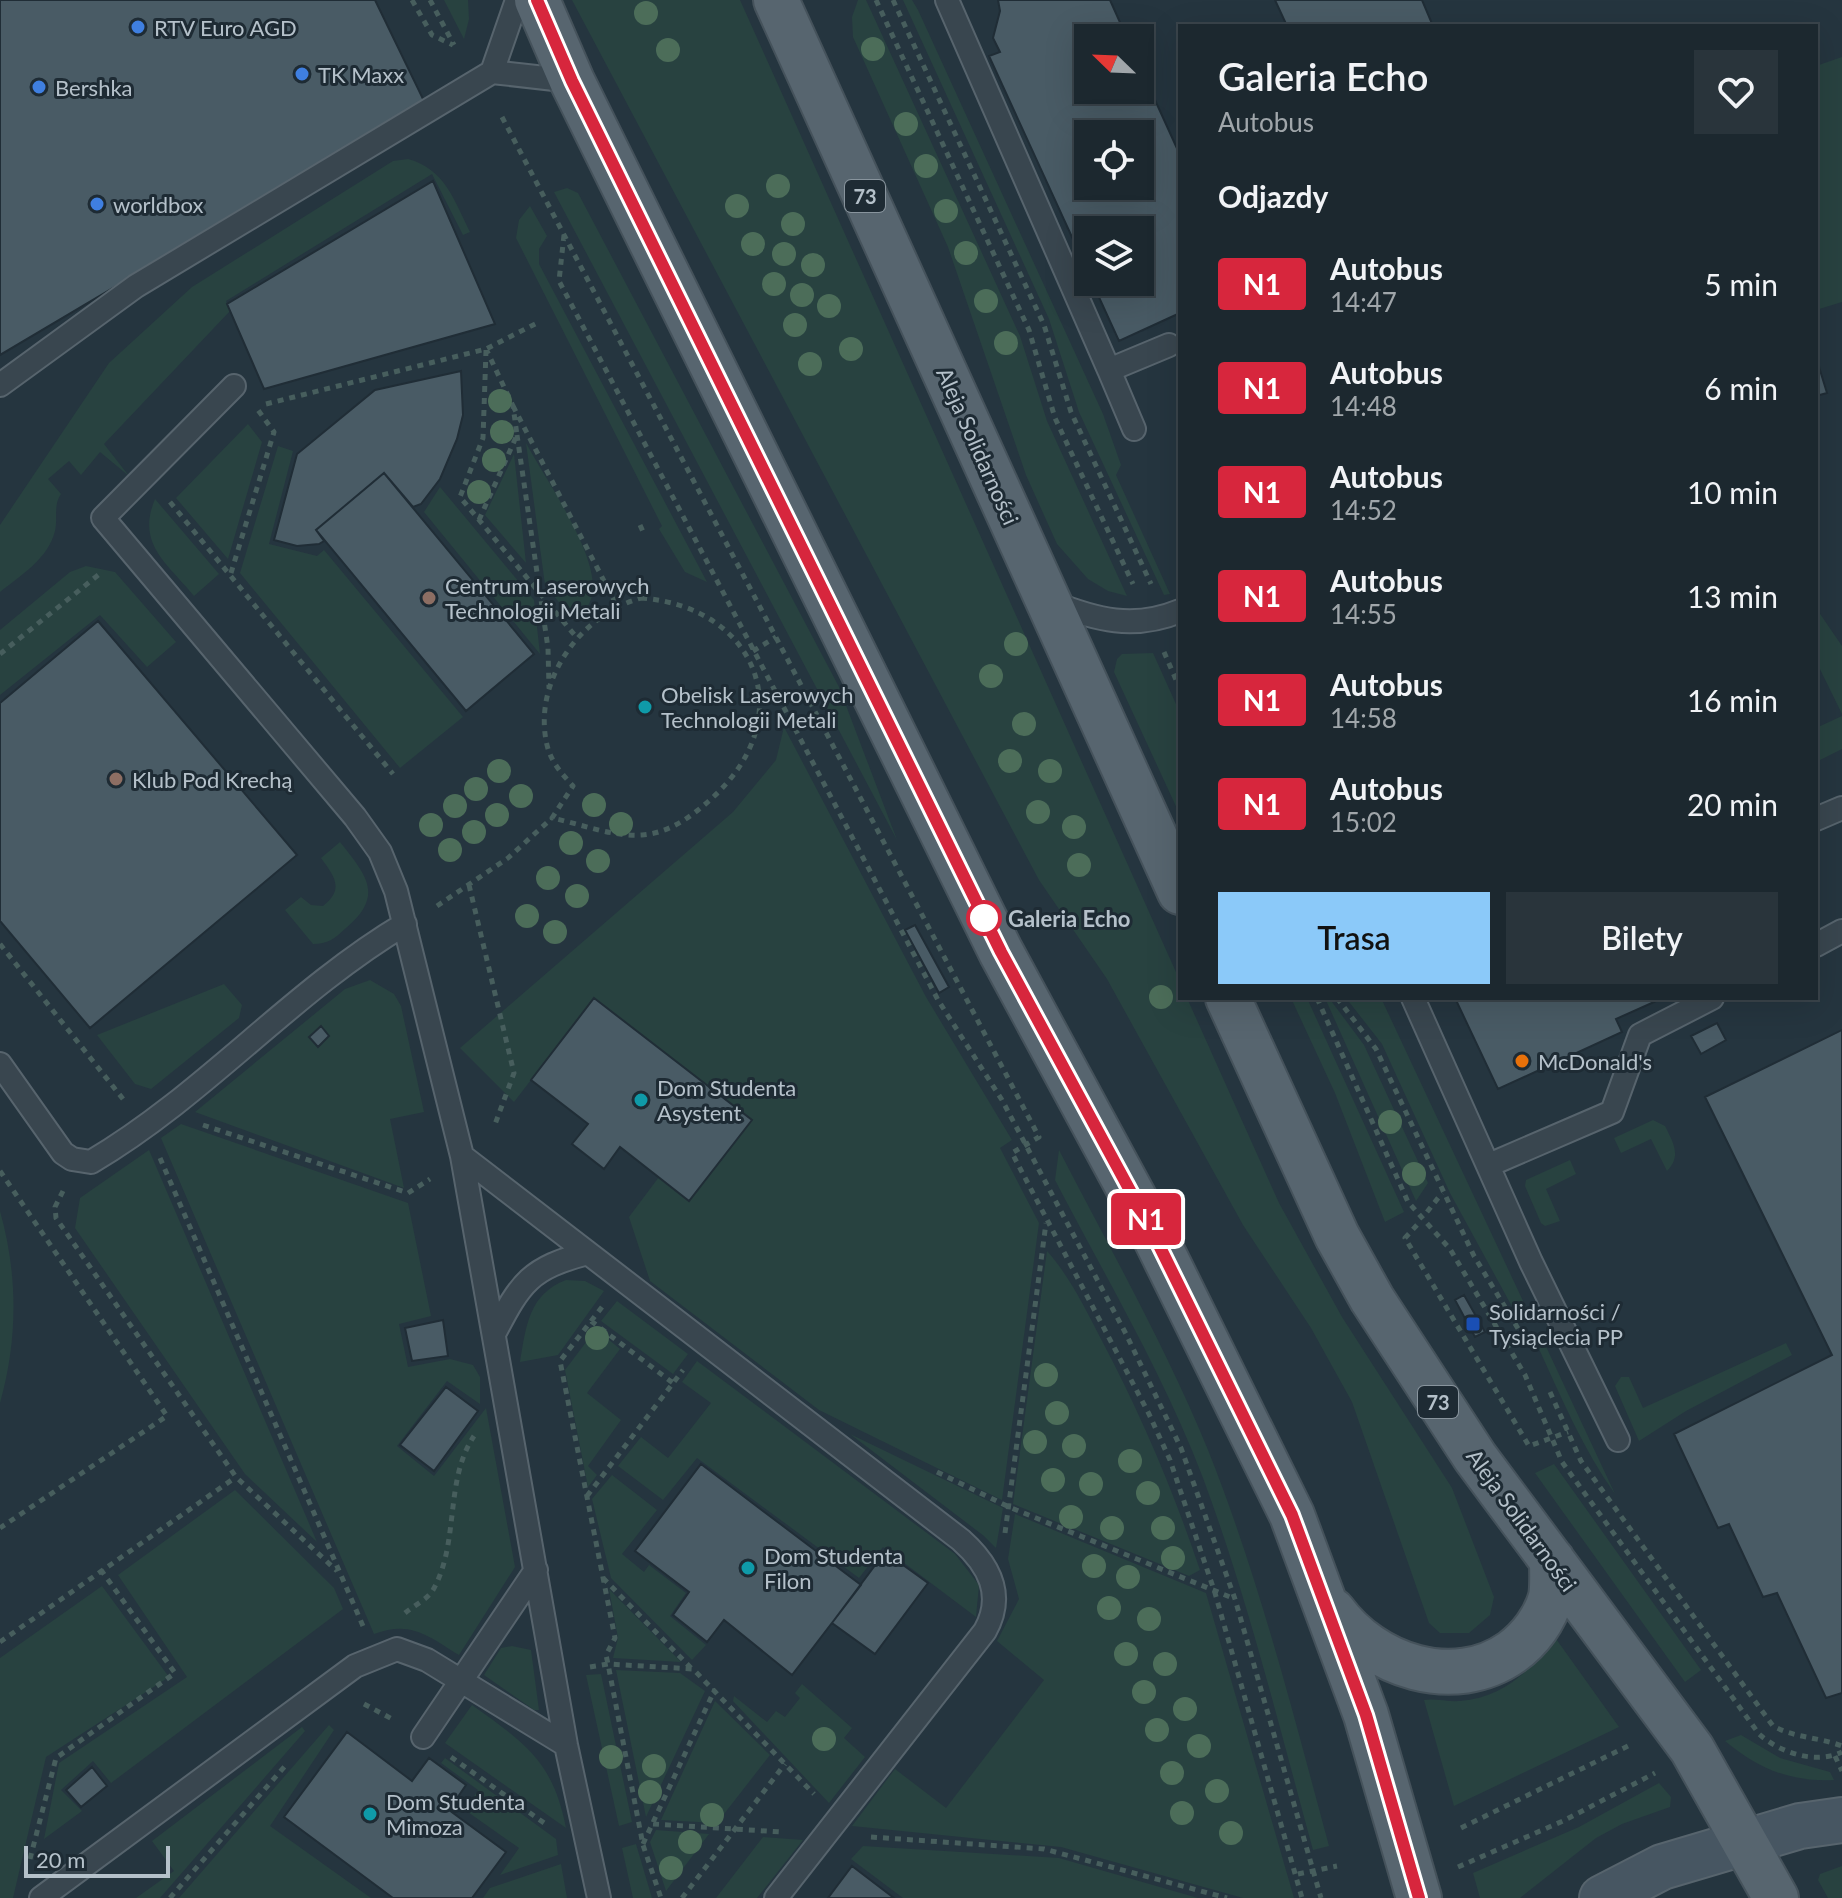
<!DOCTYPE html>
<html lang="pl">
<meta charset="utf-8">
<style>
:root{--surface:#1c282f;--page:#29343b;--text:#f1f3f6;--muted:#a0a6aa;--line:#3a444b;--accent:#8bc9f9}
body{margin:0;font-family:Lato,sans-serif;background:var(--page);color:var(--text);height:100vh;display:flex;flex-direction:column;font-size:30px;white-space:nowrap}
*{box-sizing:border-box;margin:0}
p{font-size:26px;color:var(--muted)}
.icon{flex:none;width:44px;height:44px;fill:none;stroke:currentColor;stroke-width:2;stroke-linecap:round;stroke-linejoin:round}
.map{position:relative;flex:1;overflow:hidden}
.panel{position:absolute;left:1178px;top:24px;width:640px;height:976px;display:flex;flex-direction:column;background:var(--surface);border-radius:0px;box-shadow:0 8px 32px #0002,0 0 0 2px var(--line)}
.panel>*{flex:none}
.badge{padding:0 16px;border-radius:6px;font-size:28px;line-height:52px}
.needle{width:52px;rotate:293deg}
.fabs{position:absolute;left:1074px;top:24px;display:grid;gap:16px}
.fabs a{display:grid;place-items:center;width:80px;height:80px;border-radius:0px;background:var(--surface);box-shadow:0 8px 32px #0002,0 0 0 2px var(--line);font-size:40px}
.scale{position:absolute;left:24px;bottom:20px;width:146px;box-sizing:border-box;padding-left:8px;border:4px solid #b5c1ca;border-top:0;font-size:22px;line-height:28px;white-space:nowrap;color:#b5c1ca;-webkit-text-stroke:6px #1e2b34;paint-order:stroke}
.map>.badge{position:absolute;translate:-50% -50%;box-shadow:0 0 0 4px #fff}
h2{padding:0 40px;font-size:30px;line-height:72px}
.round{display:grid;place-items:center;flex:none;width:84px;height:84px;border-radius:0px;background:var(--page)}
.headline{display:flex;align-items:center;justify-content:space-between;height:136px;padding:0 40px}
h1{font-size:38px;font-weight:600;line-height:60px}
.button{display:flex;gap:16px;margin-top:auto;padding:16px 40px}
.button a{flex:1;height:92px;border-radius:0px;background:var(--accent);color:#111;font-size:32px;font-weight:600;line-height:92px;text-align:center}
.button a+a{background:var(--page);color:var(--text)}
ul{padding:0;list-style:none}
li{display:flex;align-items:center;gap:24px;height:104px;padding:0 40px}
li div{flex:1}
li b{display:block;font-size:30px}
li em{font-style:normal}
li .badge{min-width:88px;font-weight:700;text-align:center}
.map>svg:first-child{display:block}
.green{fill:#284240}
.building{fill:#495b65;stroke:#202d36;stroke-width:2;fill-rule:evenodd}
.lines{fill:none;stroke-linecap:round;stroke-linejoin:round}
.lane-casing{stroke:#57646d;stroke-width:26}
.secondary-casing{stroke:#57646d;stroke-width:48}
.primary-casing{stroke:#45525b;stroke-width:48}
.path{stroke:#475e5d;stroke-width:5;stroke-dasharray:6 6;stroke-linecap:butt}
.lane{stroke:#39464f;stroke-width:22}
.secondary{stroke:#475662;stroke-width:44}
.primary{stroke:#57656f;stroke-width:44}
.tree{fill:#4c6d59}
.line-casing{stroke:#fff;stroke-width:18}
.line{stroke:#d7263d;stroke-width:12}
.shop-dot{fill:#3f7fe0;stroke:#1e2b34;stroke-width:3}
.education-dot{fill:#8d6e63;stroke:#1e2b34;stroke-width:3}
.culture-dot{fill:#0f9aa8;stroke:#1e2b34;stroke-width:3}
.stop-dot{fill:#fff;stroke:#d7263d;stroke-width:4}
.food-dot{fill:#e8710a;stroke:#1e2b34;stroke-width:3}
.transit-dot{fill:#1a4fb4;stroke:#1e2b34;stroke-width:3}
.labels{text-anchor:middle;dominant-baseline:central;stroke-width:6;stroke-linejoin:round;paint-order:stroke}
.shield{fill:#1e2b34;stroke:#88949d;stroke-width:2}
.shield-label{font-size:20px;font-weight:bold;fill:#b5c1ca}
.poi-label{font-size:22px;fill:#b5c1ca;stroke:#1e2b34;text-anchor:start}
.street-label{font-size:22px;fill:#b5c1ca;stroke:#1e2b34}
.stop-label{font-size:22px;font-weight:bold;fill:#b5c1ca;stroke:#1e2b34;text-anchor:start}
</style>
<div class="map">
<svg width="1842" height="1898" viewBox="0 0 1842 1898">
<rect width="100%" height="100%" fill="#25353f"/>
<path class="green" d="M444 0H468L469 19 464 39Z
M572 0H740L1180 981V998H1187L1279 1203 1342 1317 1452 1488 1494 1597 1490 1615 1469 1633H1440L1429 1623 1352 1402 1311 1328 1243 1225 1107 979 1039 880Z
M858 0H866L1020 336 1047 421 1127 596 1108 591 1088 579 1057 544 1026 475 948 247 853 37 852 17Z
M903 0H912L918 10 1103 414 1121 465 1116 475 1170 594 1164 595 1079 412 1049 319Z
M1842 57V302L1816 310V66Z
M408 159C445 169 454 200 470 232L463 235 432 174 226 301 230 311 104 444 129 476 100 452 81 475 69 461 48 479 61 494C53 505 58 519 55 531 48 559 21 575 0 592V525L109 363 192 287 393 161Z
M567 188 578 193 839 687 897 840 554 192Z
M530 206 547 236 539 249V264L707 582 685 572 659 529 662 526 516 238 519 220Z
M248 424 262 442 228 559 176 498Z
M526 443C546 480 595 549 593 590 592 603 584 613 575 622L545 585Z
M278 446 293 451 269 544 317 556 324 550 463 717 400 768 240 573Z
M514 454 526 563 485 515Z
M440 487 534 600 540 654 424 512Z
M155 499 219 574 194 596C167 563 136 544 155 499Z
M86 566 115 572 176 642 147 667 100 615 0 695V630L70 572Z
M1816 608 1842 646V714L1816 661Z
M1153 653 1180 713V815L1114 672 1117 659 1122 654Z
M1842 716V749L1816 762V728Z
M784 727 926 997 1012 1140 1000 1148 1039 1223 1002 1500 819 1410 650 1281 629 1217 659 1177 751 1119 594 998 514 1102 460 1048 733 812 776 760Z
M340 842C366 875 385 895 346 928 334 939 328 944 313 944L285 910 301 897 311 905 323 906C345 889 334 876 321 858Z
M370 980 394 994 401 1006 424 1112 390 1119 404 1188 195 1112 345 989Z
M224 984 242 1005 239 1018 151 1089 135 1084 97 1035Z
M1291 998H1307L1404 1212 1385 1222 1335 1093Z
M1325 998H1329L1364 1045 1428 1183 1416 1201Z
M1346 998H1381L1531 1318 1515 1312 1450 1193 1382 1044Z
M1653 1120 1665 1126C1673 1142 1682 1156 1667 1171L1651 1139 1621 1153 1614 1138Z
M181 1124 408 1203 431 1316 399 1324 408 1367 450 1359 473 1365 480 1377V1404L447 1381 397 1446 434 1476 486 1408 515 1567 459 1655C428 1636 411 1620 374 1634L161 1138Z
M149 1150 317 1542 245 1474 75 1228 80 1198Z
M1059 1150C1110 1249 1166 1347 1208 1450 1259 1578 1293 1713 1329 1846L1313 1850C1279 1726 1248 1599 1203 1478 1164 1375 1106 1278 1055 1180Z
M1570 1160 1576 1174 1546 1189 1560 1221 1545 1226 1541 1223 1525 1186 1526 1180Z
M0 1211C18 1275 18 1339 0 1403Z
M1047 1251C1070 1277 1085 1308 1101 1339 1141 1414 1173 1490 1200 1570L1189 1576 1013 1504Z
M566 1280 585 1281 604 1291 558 1355 520 1362C526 1326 529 1294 566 1280Z
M617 1301 688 1354 673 1374 601 1321Z
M596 1329 620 1349 587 1393 621 1420 588 1466 597 1475 588 1487 565 1370Z
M1542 1338 1615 1494C1583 1449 1562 1399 1539 1349Z
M1786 1343 1792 1355 1686 1411 1639 1441 1615 1386 1621 1377H1629L1643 1408Z
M697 1361 955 1554 979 1585 976 1617 883 1547 859 1578 697 1458 663 1500 618 1466 641 1437 668 1458 711 1403 682 1382Z
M850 1434 1003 1508 996 1548 984 1536Z
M1554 1464 1701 1670 1685 1682 1535 1473Z
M612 1475 657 1510 622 1554 644 1572 649 1565 686 1593 670 1616 706 1645 692 1660 611 1578 592 1499Z
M235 1490 334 1588 343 1609 111 1783 93 1761 61 1790 82 1811 44 1839 59 1763 187 1677 118 1575Z
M1015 1514 1206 1593 1294 1898H1243L1061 1847 852 1826 895 1769 946 1808 1044 1680 997 1641 1019 1599 1008 1559Z
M102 1586 169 1677 46 1757 13 1898H0V1658Z
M609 1589 681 1662 613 1658 618 1638Z
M1554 1636 1619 1727 1454 1806 1424 1700C1433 1698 1449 1702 1460 1701 1504 1697 1531 1671 1554 1636Z
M512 1646 531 1650 539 1710H534L484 1675 501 1648Z
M616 1670 680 1673 705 1691 646 1817Z
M601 1674 632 1822 619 1826 586 1675Z
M802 1684 852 1728 844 1738 865 1757 829 1803 733 1701 734 1696 767 1722 776 1711 785 1717 800 1698 795 1693Z
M715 1701 770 1755 717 1823 661 1820Z
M472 1705C525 1743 553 1761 566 1828L445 1743Z
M329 1725 334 1730 270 1826 371 1898H179Z
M302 1727 305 1731 160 1898H136L174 1871 152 1841Z
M1741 1735 1780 1758 1830 1772 1834 1780C1790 1782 1759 1769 1725 1741Z
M445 1758 556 1839 558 1855 500 1875 519 1848 465 1810 478 1790 441 1763Z
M1659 1783 1671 1797 1670 1807 1622 1824 1596 1838 1520 1898H1480L1473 1873 1579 1827Z
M656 1830 709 1834 666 1891 650 1842Z
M763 1837 803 1840 757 1898H716Z
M636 1844 652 1898H633L622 1848Z
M863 1846 1059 1858 1198 1898H903L851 1859Z
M561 1864 567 1898H483L490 1888Z
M1842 1866V1898H1828L1818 1880 1820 1874Z"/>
<path class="building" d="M0 0H375L425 103 0 355Z
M998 0H1110L1127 38H1088V90H1140V67L1180 155V313L1119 341 1092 282H1140V230H1088V272L989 56 1000 52 993 38 1000 11ZM1088 134H1140V186H1088Z
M1275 0H1422L1433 26H1287Z
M433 181 495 324 264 389 227 304Z
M1816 357 1827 393 1816 396Z
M461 371 463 415 457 439 440 479 421 504 413 507 384 473 316 530 324 541 319 544 297 546 274 540 297 454 375 390Z
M384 473 534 654 466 711 316 530Z
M98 621 297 855 90 1028 0 921V703Z
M915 925 949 987 939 993 905 930Z
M594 998 752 1120 689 1201 620 1147 604 1169 572 1144 588 1124 531 1080Z
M1455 998H1663L1616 1019 1622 1032 1498 1089Z
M1717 1023 1726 1040 1701 1054 1691 1036Z
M321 1026 329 1036 318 1047 309 1037Z
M1842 1030V1693L1826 1698 1777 1593 1763 1597 1729 1524 1718 1528 1674 1434 1832 1355 1705 1097Z
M1464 1295 1485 1332 1475 1337 1455 1300Z
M443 1320 448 1356 412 1361 405 1328Z
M446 1387 478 1411 434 1471 400 1445Z
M701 1464 861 1585 792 1675 724 1620 707 1642 673 1615 689 1592 635 1551Z
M885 1552 928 1583 875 1654 832 1623Z
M347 1732 412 1781 429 1758 466 1785 449 1810 506 1852 472 1898H393L284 1817Z
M92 1767 107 1786 81 1807 66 1790Z
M852 1866 894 1898H828Z"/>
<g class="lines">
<defs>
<path id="lane" d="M947 0 1109 370 1169 345
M492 72 517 0
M1109 370 1134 429
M0 385 136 286 492 72 572 81
M234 386 103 518 355 817 380 852 396 891 462 1156 566 1745 599 1898
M1051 602C1096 620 1134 630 1180 611
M1816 819 1842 808
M1816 945 1842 931
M1413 998 1531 1262 1618 1440
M0 1064 63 1153 72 1159 91 1162C205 1095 292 991 405 924
M462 1156 961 1540C989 1565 1005 1595 985 1631L776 1898
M1489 1165 1612 1112 1640 1035 1712 998
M494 1334C521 1282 530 1268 588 1253
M423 1737 536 1570
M41 1898 355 1666 397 1649 427 1660 566 1745"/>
<path id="secondary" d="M1602 1898 1662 1867 1800 1826 1842 1820"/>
<path id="primary" d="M537 0 572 81 1001 952 1153 1233 1292 1515 1366 1715 1419 1898
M776 0 1180 892
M1228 998 1337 1236 1372 1299 1475 1457 1692 1749 1776 1898
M1333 1611C1373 1666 1454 1693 1512 1652 1530 1639 1545 1619 1551 1597 1553 1586 1552 1572 1552 1560"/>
</defs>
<use href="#lane" class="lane-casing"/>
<use href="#secondary" class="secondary-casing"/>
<use href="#primary" class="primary-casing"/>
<path class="path" d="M412 0 432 35 453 45
M430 0 454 45
M876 0 1029 330 1055 418 1133 584
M893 0 1044 325 1071 412 1151 584
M502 117 1039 1137 1012 1153 1149 1414 1170 1460 1215 1593 1302 1898
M564 235 559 281 938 1000 1002 1100 1126 1334 1181 1448 1235 1599 1321 1898
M486 350 483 438 460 497 577 638
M266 404 486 349 537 323
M513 406 616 604
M517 435 548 648 549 688
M170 502 393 774
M479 520 517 435 513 406 487 351
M640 525 645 536
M231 573 274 432 258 410
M641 598C759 607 801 719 711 799 691 817 669 833 642 835 612 837 581 824 552 818L573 786C562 774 551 762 547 745 532 681 581 614 641 598Z
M753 651 776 637
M1164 652 1180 689
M0 654 102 572
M469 885 514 1073 494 1127
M437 906 508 858 552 818
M0 944 123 1099
M1317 998 1408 1202 1450 1249 1525 1375 1562 1462 1759 1734C1779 1752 1815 1765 1842 1752
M1337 998 1376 1049 1474 1256 1525 1340
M203 1125 408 1193 430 1179
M160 1158 363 1626
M0 1171 167 1416 0 1528
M63 1191 55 1207 56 1218 236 1477 337 1571
M1427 1212 1442 1193
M1417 1225 1405 1238 1529 1446 1568 1432
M602 1307 560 1361 615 1638 606 1655 608 1664 643 1845 661 1898
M591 1321 673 1383
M1550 1392 1581 1461 1773 1726C1795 1738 1818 1737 1842 1746
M937 1472 1009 1507 1235 1599
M587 1496 683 1370
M1005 1533 1046 1223
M603 1578 691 1668
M405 1613C413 1606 428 1599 433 1590 460 1542 444 1481 474 1436
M0 1642 236 1477
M590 1667 608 1664 693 1669 814 1794
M364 1704 394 1720
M1835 1756 1842 1771
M451 1757 547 1825
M653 1824 781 1832
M1461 1828 1630 1745
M871 1837 1044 1849 1227 1898
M643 1844 715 1689
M30 1859 56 1758 175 1673 101 1570
M1458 1867 1563 1821 1655 1773
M1298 1874 1337 1866
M170 1898 285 1766
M682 1898 785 1764"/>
<use href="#lane" class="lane"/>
<use href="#secondary" class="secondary"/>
<use href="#primary" class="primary"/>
</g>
<g class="tree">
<circle cx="646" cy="13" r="12"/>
<circle cx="873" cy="49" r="12"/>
<circle cx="668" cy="50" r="12"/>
<circle cx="906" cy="124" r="12"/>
<circle cx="926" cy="166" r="12"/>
<circle cx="778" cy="186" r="12"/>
<circle cx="737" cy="206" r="12"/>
<circle cx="946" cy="211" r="12"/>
<circle cx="793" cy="224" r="12"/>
<circle cx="753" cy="244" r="12"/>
<circle cx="966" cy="253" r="12"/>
<circle cx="784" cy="254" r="12"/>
<circle cx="813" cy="265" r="12"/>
<circle cx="774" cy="284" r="12"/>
<circle cx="802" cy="295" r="12"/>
<circle cx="986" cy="301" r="12"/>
<circle cx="829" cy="306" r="12"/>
<circle cx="795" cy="325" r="12"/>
<circle cx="1006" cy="343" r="12"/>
<circle cx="851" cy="349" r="12"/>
<circle cx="810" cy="364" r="12"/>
<circle cx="500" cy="401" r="12"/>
<circle cx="502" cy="432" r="12"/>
<circle cx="494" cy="460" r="12"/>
<circle cx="479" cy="492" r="12"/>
<circle cx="1016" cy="644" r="12"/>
<circle cx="991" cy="676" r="12"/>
<circle cx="1024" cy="724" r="12"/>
<circle cx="1010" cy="761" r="12"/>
<circle cx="499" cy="771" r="12"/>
<circle cx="1050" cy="771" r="12"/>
<circle cx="476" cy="789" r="12"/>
<circle cx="521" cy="796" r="12"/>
<circle cx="594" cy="805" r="12"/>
<circle cx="455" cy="806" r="12"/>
<circle cx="1038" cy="812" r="12"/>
<circle cx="497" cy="815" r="12"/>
<circle cx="621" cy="824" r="12"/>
<circle cx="431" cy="825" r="12"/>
<circle cx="1074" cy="827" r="12"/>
<circle cx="474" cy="832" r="12"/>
<circle cx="571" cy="843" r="12"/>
<circle cx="450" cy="850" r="12"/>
<circle cx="598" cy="861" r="12"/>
<circle cx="1079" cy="865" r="12"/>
<circle cx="548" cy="878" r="12"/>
<circle cx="577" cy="896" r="12"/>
<circle cx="527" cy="916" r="12"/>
<circle cx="555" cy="932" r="12"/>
<circle cx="1161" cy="997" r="12"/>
<circle cx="1390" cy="1122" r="12"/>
<circle cx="1414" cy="1174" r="12"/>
<circle cx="597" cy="1338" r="12"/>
<circle cx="1046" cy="1375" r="12"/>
<circle cx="1057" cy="1413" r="12"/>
<circle cx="1035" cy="1442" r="12"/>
<circle cx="1074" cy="1446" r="12"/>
<circle cx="1130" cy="1461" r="12"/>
<circle cx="1053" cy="1480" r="12"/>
<circle cx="1091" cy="1484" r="12"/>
<circle cx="1148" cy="1493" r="12"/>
<circle cx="1071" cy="1517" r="12"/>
<circle cx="1112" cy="1528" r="12"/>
<circle cx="1163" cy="1528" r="12"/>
<circle cx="1173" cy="1558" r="12"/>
<circle cx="1094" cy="1566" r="12"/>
<circle cx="1128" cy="1577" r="12"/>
<circle cx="1109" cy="1608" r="12"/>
<circle cx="1149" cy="1619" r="12"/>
<circle cx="1126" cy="1654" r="12"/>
<circle cx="1165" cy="1664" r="12"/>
<circle cx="1144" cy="1692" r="12"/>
<circle cx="1185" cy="1709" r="12"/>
<circle cx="1157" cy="1730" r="12"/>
<circle cx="824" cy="1739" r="12"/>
<circle cx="1199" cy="1746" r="12"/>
<circle cx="611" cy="1757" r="12"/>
<circle cx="654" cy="1766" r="12"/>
<circle cx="1172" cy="1773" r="12"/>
<circle cx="1217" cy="1791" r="12"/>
<circle cx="650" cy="1792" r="12"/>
<circle cx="1182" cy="1813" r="12"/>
<circle cx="712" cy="1815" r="12"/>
<circle cx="1231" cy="1833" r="12"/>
<circle cx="690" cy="1842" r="12"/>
<circle cx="671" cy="1868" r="12"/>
</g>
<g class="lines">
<defs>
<path id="line" d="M537 0 572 81 1001 952 1153 1233 1292 1515 1366 1715 1419 1898"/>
</defs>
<use href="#line" class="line-casing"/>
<use href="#line" class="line"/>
</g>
<g class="shop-dot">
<circle cx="138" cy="27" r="8"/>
<circle cx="302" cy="74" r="8"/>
<circle cx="39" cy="87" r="8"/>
<circle cx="97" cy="204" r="8"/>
</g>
<g class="education-dot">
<circle cx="429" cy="598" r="8"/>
<circle cx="116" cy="779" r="8"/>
</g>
<g class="culture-dot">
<circle cx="645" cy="707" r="8"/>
<circle cx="641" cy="1100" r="8"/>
<circle cx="748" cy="1568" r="8"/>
<circle cx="370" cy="1814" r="8"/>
</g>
<circle class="stop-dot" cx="984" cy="918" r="16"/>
<circle class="food-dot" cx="1522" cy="1061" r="8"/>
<rect class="transit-dot" x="1465" y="1316" width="16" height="16" rx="4"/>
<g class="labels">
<g class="shield">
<rect x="845" y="180" width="40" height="32" rx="6"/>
<rect x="1418" y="1386" width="40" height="32" rx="6"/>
</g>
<g class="shield-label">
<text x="865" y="196">73</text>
<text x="1438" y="1402">73</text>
</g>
<g class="poi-label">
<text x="154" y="27">RTV Euro AGD</text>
<text x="318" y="74">TK Maxx</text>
<text x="55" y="87">Bershka</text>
<text x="113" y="204">worldbox</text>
<text x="445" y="585">Centrum Laserowych<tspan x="445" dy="25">Technologii Metali</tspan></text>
<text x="661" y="694">Obelisk Laserowych<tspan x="661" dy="25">Technologii Metali</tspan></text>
<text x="132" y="779">Klub Pod Krechą</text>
<text x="1538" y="1061">McDonald's</text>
<text x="657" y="1087">Dom Studenta<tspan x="657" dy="25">Asystent</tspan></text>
<text x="1489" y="1311">Solidarności /<tspan x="1489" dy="25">Tysiąclecia PP</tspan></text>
<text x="764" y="1555">Dom Studenta<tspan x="764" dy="25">Filon</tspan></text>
<text x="386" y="1801">Dom Studenta<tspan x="386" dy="25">Mimoza</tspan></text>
</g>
<g class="street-label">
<text transform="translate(978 446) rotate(66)">Aleja Solidarności</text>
<text transform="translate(1522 1520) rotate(54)">Aleja Solidarności</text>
</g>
<g class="stop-label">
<text x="1008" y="918">Galeria Echo</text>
</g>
</g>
</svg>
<div class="fabs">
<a><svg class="needle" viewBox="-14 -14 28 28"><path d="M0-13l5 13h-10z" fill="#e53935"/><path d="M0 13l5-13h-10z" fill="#a0a6aa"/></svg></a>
<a><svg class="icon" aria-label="locate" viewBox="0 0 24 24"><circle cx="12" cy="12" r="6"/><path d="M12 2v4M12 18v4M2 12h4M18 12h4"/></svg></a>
<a><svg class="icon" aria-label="layers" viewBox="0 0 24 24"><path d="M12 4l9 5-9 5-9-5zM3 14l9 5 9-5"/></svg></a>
</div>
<div class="scale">20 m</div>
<b class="badge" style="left:1146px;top:1219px;background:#d7263d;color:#fff">N1</b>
<section class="panel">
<div class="headline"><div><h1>Galeria Echo</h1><p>Autobus</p></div><a class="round"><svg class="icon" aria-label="heart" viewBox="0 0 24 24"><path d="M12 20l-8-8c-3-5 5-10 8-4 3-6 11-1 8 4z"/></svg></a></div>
<h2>Odjazdy</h2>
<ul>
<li><span class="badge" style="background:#d7263d;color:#fff">N1</span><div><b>Autobus</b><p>14:47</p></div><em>5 min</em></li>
<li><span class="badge" style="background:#d7263d;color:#fff">N1</span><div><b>Autobus</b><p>14:48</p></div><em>6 min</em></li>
<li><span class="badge" style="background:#d7263d;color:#fff">N1</span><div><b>Autobus</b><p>14:52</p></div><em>10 min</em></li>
<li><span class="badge" style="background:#d7263d;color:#fff">N1</span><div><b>Autobus</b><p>14:55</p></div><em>13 min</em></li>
<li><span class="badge" style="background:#d7263d;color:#fff">N1</span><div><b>Autobus</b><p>14:58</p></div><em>16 min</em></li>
<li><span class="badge" style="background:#d7263d;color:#fff">N1</span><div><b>Autobus</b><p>15:02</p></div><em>20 min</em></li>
</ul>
<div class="button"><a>Trasa</a><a>Bilety</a></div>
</section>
</div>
